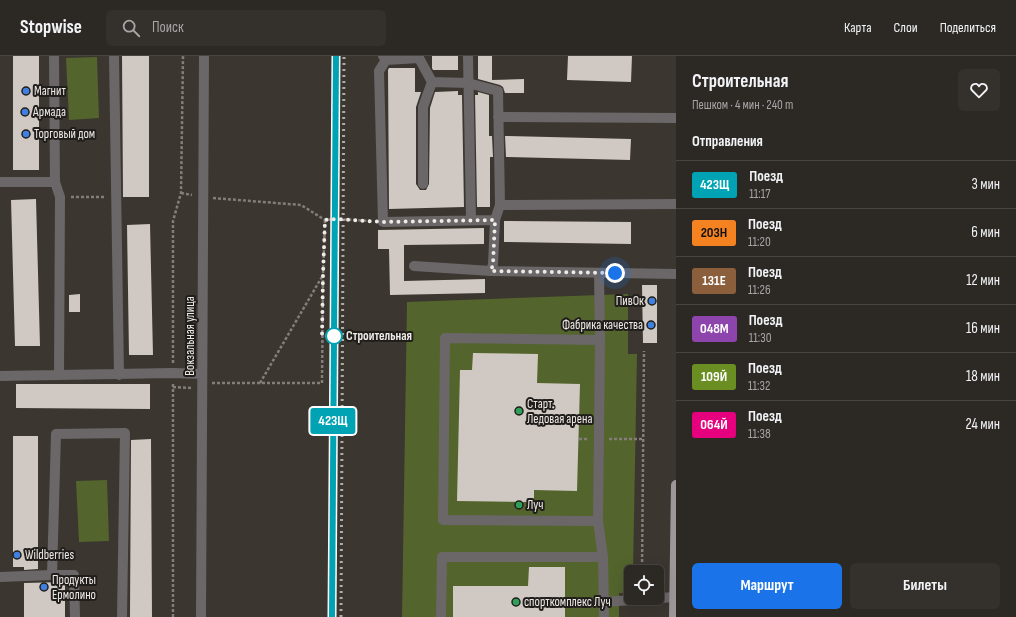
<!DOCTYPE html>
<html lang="ru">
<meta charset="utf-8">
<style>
:root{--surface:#2c2824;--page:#34302c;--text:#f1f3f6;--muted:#a6a6a6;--line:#484441;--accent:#1a73e8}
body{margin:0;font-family:"Sofia Sans Condensed",sans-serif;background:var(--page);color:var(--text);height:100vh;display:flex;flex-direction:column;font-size:15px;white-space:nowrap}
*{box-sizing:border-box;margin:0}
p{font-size:13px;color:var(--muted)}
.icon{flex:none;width:22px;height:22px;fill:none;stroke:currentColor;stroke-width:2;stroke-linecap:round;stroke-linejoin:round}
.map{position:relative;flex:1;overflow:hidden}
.sheet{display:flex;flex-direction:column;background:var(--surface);width:340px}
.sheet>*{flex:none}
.badge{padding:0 8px;border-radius:3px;font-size:14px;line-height:26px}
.tools{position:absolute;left:624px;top:509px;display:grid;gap:8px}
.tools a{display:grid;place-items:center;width:40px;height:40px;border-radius:6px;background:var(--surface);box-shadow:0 4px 16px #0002,0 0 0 1px var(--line);font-size:20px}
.you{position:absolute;width:20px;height:20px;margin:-10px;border:3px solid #fff;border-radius:50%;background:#1a73e8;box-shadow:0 0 0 6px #1a73e833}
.map>.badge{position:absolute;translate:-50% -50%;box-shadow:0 0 0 2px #fff}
h2{padding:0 16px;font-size:15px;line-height:36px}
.round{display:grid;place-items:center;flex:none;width:42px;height:42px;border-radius:6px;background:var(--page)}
.head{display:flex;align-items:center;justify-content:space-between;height:68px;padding:0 16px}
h1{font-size:19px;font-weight:700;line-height:30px}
.cta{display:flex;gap:8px;margin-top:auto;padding:8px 16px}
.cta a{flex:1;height:46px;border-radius:6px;background:var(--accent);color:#fff;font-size:16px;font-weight:700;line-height:46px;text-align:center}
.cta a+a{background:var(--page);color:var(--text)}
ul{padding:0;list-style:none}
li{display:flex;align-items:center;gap:12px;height:48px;padding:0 16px;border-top:1px solid var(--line)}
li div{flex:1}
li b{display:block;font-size:15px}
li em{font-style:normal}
li .badge{min-width:44px;font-weight:700;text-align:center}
header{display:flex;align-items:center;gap:24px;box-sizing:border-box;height:56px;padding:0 20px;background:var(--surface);border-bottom:1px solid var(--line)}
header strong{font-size:19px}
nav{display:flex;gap:22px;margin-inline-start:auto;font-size:14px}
.search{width:280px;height:36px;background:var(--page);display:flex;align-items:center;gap:10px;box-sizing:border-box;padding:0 14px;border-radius:6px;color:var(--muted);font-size:15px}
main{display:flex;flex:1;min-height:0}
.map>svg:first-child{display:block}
.green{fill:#53642d}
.building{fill:#d0c8c2}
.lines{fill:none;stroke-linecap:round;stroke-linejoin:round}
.path{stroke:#837e79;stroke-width:2.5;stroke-dasharray:3 2;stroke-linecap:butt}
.minor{stroke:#6b6768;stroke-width:10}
.major{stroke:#9e9699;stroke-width:10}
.rail{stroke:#b0aca8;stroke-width:3;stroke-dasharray:2 4;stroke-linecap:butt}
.line-casing{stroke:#fff;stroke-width:9}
.line{stroke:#00a3b4;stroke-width:6}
.walk{stroke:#eeeae7;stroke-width:4;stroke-dasharray:0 7.2}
.shop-dot{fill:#3f7fe0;stroke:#201e1b;stroke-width:1.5}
.stop-dot{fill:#fff;stroke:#00a3b4;stroke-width:2}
.leisure-dot{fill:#2e9e5b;stroke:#201e1b;stroke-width:1.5}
.labels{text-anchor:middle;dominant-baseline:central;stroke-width:4;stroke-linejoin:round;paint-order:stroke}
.poi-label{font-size:13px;fill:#eeeae7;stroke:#201e1b;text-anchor:start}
.street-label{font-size:13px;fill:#eeeae7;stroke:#201e1b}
.stop-label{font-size:13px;font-weight:bold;fill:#eeeae7;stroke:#201e1b;text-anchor:start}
</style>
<header>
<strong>Stopwise</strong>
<div class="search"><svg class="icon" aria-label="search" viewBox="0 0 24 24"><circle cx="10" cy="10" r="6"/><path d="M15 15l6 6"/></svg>Поиск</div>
<nav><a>Карта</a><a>Слои</a><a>Поделиться</a></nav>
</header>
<main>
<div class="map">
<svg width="676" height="561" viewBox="0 0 676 561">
<rect width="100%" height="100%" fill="#3b3630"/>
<path class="green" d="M97 1 99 62 69 64 66 2Z
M628 238V298H637L633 516H631V537H619V561H402L407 246Z
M107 424 109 485 79 486 76 425Z"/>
<path class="building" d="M13 0H39V114H13Z
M122 0H149V141H123Z
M432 0H458V14H433L432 12Z
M478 0H492V24L524 23V37H505L503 31 500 29 478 23Z
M568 0H632L631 26 567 24Z
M389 12H415V36H421L416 51V128L420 134H426L429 128 430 52 435 36 458 35V39H462L464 151 389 153 388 14Z
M478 36 489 39V80H492L493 101H490V151H477L475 39H478Z
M505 80 631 83 630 104 506 101Z
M36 143 40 290H15L11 144Z
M504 165 631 166V188L504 186Z
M150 168 153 299H129L127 169Z
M484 172V188L404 189V225L485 223V237L390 239 389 193H378V174Z
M642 229H657V287H643Z
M80 238V256H69V239Z
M473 297 538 298 537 327 580 328 577 435 534 434V446L457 445 460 314H472Z
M16 328H150V353L16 352Z
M13 380H38V513L24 514V511H13Z
M151 383 152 561H130L131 384Z
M529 511H565V561H453V530H528Z
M65 526V561H24V527Z"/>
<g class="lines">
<path class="path" d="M181 137 192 139
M71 141H106
M213 142 301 149 325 164 335 163 373 165
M173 307V165L181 137 183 0
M212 327H322L323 219 325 164
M260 327 323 219
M173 331 192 332
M579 383H588
M609 383H643
M642 516 644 295
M173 561V328"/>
<path class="minor" d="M54 0 55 126 60 141 59 319
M114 0 119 319
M383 0 386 4 419 2V0
M468 0 471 164
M419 2 432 26 468 27 498 35 500 149 495 164
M386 4 379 15 383 166 495 164 493 208 491 215 414 210
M498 61 676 62
M0 126H55
M423 128V51L432 26
M500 149 676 148
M491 215 676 218
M599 217 600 284 598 465 443 464 445 282 600 284
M0 320 173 317 202 318
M598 465 603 501
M0 521 52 519
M604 546 674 541
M75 561 74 519H52L56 378 125 377 122 561
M201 561 204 0
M441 561 442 501H603L604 561"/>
<path class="major" d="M674 561 676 429"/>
<path class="rail" d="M332 561 336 0
M341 561 344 0"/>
</g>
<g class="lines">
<defs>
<path id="line" d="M332 561 336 0"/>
</defs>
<use href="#line" class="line-casing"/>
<use href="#line" class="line"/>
<path class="walk" d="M334 280H322L323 219 325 164 335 163 383 166 495 164 493 208 491 215 615 217"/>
</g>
<g class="shop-dot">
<circle cx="26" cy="35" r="4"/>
<circle cx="25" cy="56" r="4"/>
<circle cx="26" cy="78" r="4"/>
<circle cx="652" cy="245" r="4"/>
<circle cx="651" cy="269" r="4"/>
<circle cx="17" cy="499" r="4"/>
<circle cx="44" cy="531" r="4"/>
</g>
<circle class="stop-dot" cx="334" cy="280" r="8"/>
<g class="leisure-dot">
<circle cx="519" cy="355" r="4"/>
<circle cx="519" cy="449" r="4"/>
<circle cx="516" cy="546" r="4"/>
</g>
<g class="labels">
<g class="poi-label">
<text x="34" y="35">Магнит</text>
<text x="33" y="56">Армада</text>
<text x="34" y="78">Торговый дом</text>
<text x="644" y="245" text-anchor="end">ПивОк</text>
<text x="643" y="269" text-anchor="end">Фабрика качества</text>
<text x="527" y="348">Старт.<tspan x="527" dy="15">Ледовая арена</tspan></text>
<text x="527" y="449">Луч</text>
<text x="25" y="499">Wildberries</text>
<text x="52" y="524">Продукты<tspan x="52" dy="15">Ермолино</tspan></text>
<text x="524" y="546">спорткомплекс Луч</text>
</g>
<g class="street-label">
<text transform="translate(190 280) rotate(-90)">Вокзальная улица</text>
</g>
<g class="stop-label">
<text x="346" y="280">Строительная</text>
</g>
</g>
</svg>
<div class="tools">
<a><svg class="icon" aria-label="locate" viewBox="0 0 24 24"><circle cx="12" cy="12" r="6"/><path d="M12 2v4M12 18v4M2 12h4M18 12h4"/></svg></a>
</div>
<div class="you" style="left:615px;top:217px"></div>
<b class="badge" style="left:333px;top:365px;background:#00a3b4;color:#fff">423Щ</b>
</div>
<section class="sheet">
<div class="head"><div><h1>Строительная</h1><p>Пешком · 4 мин · 240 m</p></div><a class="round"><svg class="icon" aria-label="heart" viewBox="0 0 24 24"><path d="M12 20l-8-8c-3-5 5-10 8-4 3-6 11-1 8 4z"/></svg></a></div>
<h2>Отправления</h2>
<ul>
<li><span class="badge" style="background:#00a3b4;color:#fff">423Щ</span><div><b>Поезд</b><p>11:17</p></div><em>3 мин</em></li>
<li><span class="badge" style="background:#f58220;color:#111">203Н</span><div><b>Поезд</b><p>11:20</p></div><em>6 мин</em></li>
<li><span class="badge" style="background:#8b5e3c;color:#fff">131Е</span><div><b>Поезд</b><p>11:26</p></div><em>12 мин</em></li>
<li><span class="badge" style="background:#8e44ad;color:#fff">048М</span><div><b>Поезд</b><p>11:30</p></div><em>16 мин</em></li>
<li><span class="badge" style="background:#6b8e23;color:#fff">109Й</span><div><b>Поезд</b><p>11:32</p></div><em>18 мин</em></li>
<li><span class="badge" style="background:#e6007e;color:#fff">064Й</span><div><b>Поезд</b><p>11:38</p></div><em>24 мин</em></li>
</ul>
<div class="cta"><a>Маршрут</a><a>Билеты</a></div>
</section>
</main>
